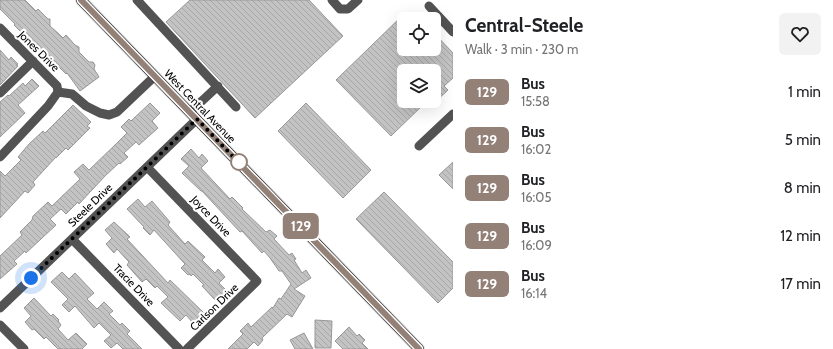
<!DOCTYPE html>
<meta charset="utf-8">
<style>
:root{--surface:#fff;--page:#f2f2f2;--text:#202124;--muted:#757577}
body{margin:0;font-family:Cabin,sans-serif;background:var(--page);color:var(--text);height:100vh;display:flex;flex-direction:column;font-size:15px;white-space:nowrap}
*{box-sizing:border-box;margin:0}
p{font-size:13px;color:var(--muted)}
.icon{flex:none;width:22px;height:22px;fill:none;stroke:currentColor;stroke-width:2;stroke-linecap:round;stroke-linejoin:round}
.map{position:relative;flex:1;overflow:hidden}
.side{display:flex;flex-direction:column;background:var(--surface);width:380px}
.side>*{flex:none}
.badge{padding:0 8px;border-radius:6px;font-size:14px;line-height:26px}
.tools{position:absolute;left:397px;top:12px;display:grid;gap:8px}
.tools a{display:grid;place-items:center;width:44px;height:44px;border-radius:6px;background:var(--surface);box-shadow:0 4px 16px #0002;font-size:20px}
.you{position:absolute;width:20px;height:20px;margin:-10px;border:3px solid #fff;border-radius:50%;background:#1a73e8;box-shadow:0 0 0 6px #1a73e833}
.map>.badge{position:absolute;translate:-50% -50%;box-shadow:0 0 0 2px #fff}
.round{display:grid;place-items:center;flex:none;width:42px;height:42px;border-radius:6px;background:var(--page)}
.headline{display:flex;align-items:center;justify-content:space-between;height:68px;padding:0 12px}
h1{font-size:19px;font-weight:700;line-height:30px}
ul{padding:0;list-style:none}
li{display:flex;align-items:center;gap:12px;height:48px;padding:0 12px}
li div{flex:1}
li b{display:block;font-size:15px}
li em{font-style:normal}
li .badge{min-width:44px;font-weight:700;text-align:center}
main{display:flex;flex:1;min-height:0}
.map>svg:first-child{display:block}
.building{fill:url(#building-back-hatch);stroke:#979797}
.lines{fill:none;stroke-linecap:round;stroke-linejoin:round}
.major-casing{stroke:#dbdbdb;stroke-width:12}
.minor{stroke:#535353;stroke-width:9}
.major{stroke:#000;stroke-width:10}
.line-casing{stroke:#fff;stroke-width:9}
.line{stroke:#938177;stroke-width:6}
.walk{stroke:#000;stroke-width:4;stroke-dasharray:0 7.2}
.stop-dot{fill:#fff;stroke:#938177;stroke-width:2}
.labels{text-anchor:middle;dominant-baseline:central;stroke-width:4;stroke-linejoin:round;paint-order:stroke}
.street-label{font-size:11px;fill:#000;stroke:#fff}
</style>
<main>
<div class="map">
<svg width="453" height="349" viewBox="0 0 453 349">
<defs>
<pattern id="building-back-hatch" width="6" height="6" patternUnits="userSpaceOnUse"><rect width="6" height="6" fill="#c3c3c3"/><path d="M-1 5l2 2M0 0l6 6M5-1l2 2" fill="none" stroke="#a6a6a6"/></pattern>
</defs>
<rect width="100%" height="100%" fill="#fff"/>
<path class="building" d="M0 0H25L36 11 38 9 48 19H50V26L59 34 63 38 66 35 75 45 79 47V52L89 62H93L95 65 94 69 99 77 80 91 67 73 66 74 55 63 53 64 14 25 15 24 0 9Z
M190 0H309L343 36 255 118 166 22Z
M404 14V49H434V33L453 53V78L444 86 448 90 434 103V71H404V101H427L391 136 336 80Z
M0 50 9 60 11 57 18 64 16 65 18 66 0 85Z
M32 79 39 86 18 105 25 113 0 137V102L8 95 9 96 23 83 25 86Z
M150 103 160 113 152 121 158 128 139 145 136 142 124 153 128 157 120 164 119 163 105 176 79 204 78 202 66 214 61 209 50 219 56 225 26 253 25 251 14 261 17 264 0 279V256L22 235 20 232 32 220 33 216 48 202 52 206 80 179 74 172 83 164 89 170 118 142 127 133 121 127 129 119 131 121Z
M306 103 371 170 343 198 278 131Z
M73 105 91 122 87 126 90 128 68 150 66 148 56 158V157L33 182 35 185 28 193 25 191 0 218V171L5 176 21 160 18 157 29 144 43 131 45 133Z
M191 149 199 158 202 154 208 161 201 168 230 199 232 197 243 208 242 209 266 232 270 230 277 236 274 239 289 255 292 253 296 259 294 260 302 273 306 270 311 278 294 289 305 296 292 317 287 314 262 338 263 340 258 346 254 342 247 349H228L243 334 240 331 248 323 251 327 272 307 273 308 279 298 281 299 291 284 282 271H279L270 258 264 251 262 253 242 231 240 232 202 191H201L182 173 189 166 181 159Z
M453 162V189L439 175Z
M384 192 453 262V288L438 303 356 219Z
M138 199 145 207 152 201 170 222 168 225 185 244 188 241 205 257 202 260 215 273 218 269 225 277 219 283 227 291 216 301 202 286 204 285 193 274 191 276 190 274 188 275 181 268 185 264 154 230 150 235 143 228 144 227 127 209Z
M114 222 129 236 130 237 127 239 168 283 170 280 204 313 193 323 186 315 180 321 161 303 168 297 157 286 155 288 146 279 142 282 127 265 129 262 117 249 114 253 106 244 112 238 105 230Z
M62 272 69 279 75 273 94 293 87 299 97 309 104 302 113 311 109 314 120 325 122 323 130 331 127 334 142 349H123L117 343 111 348 104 341 111 335 99 323 94 328 75 306 69 312 62 305 68 299 51 282Z
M34 298 51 316 53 314 59 320 58 321 61 325 58 329 68 340 76 333 87 344 82 349H58L46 337 44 339 34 329 32 330 25 322 31 316 24 308Z
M315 320 332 321 331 348H315Z
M349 327 357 336 359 334 365 340 362 343 368 349H343L335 341Z
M304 333 313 349H295L290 340Z"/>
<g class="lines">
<defs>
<path id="major" d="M81 0 419 349"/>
</defs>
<use href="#major" class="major-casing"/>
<path class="minor" d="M137 0 236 107
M332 0 340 9H348L358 0
M429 6 453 32
M0 28 57 86 58 92
M58 92 72 94 86 106 100 113 109 115 117 112 155 76
M0 93 33 61
M190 112 218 86
M419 146 453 114
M0 157 48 106 58 92
M147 167 257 281 187 349
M72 239 179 349
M0 308 197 119
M0 325 24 349"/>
<use href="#major" class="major"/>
</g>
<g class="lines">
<defs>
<path id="line" d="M81 0 419 349"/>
</defs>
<use href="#line" class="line-casing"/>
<use href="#line" class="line"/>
<path class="walk" d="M31 278 197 119 240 164 239 162"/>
</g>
<circle class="stop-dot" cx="239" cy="162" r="8"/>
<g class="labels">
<g class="street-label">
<text transform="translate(39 51) rotate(45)">Jones Drive</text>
<text transform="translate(200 106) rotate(46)">West Central Avenue</text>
<text transform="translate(90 205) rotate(-44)">Steele Drive</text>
<text transform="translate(211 216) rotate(46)">Joyce Drive</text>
<text transform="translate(134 285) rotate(46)">Tracie Drive</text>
<text transform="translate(214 307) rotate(-44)">Carlson Drive</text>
</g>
</g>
</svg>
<div class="tools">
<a><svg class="icon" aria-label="locate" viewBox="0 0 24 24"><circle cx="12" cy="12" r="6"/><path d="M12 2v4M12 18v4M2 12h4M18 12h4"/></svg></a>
<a><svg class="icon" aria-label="layers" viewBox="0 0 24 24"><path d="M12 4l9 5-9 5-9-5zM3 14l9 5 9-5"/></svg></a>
</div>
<div class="you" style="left:31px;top:278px"></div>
<b class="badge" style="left:301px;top:226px;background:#938177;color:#fff">129</b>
</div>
<section class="side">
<div class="headline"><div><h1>Central-Steele</h1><p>Walk · 3 min · 230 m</p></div><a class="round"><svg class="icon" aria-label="heart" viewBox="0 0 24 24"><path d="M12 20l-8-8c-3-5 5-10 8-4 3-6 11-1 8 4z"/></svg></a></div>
<ul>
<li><span class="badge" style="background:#938177;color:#fff">129</span><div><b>Bus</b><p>15:58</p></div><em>1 min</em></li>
<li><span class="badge" style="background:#938177;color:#fff">129</span><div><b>Bus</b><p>16:02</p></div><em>5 min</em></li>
<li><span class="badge" style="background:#938177;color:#fff">129</span><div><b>Bus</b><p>16:05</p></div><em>8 min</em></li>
<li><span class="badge" style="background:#938177;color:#fff">129</span><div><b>Bus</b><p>16:09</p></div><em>12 min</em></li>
<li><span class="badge" style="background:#938177;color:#fff">129</span><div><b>Bus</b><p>16:14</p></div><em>17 min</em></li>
</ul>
</section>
</main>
